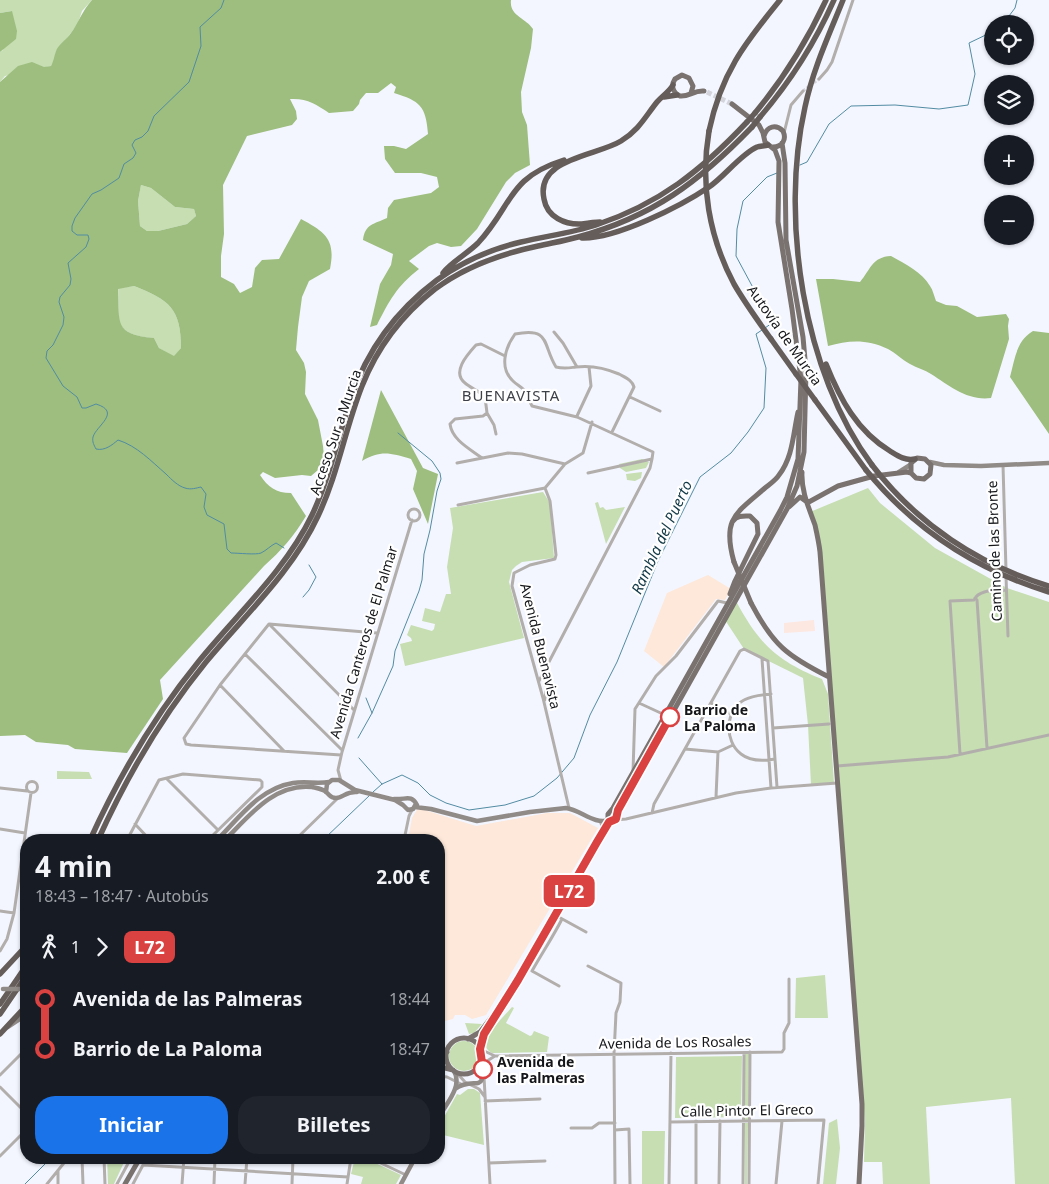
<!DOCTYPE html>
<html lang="es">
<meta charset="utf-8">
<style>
:root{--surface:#171b24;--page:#20242c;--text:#f1f3f6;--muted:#9ea1a6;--accent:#1a73e8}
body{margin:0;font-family:"Noto Sans",sans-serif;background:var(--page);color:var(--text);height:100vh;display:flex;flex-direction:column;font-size:19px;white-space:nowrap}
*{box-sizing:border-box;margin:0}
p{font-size:16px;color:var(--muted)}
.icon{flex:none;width:28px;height:28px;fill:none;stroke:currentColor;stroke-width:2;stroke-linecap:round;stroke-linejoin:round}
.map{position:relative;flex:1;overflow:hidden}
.panel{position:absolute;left:20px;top:834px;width:425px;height:330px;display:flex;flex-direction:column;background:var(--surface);border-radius:20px;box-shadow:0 1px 4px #0004}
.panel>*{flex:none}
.badge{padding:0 10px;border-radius:8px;font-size:18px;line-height:32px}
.controls{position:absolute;left:984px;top:15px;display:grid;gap:10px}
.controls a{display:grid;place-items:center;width:50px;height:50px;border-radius:50%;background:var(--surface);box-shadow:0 1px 4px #0004;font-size:25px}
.map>.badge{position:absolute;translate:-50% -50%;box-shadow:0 0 0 2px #fff}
.legs{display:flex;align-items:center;gap:8px;height:55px;padding:0 15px;font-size:16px}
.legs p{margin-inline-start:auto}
.head{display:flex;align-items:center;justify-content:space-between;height:85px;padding:0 15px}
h1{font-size:28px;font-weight:700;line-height:38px}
.cta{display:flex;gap:10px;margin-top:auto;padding:10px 15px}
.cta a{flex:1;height:58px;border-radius:20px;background:var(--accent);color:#fff;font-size:20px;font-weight:700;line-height:58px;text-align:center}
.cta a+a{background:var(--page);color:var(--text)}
ul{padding:0 15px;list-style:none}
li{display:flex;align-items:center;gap:18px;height:50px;font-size:19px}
li i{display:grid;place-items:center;width:8px;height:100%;margin:0 6px;background:currentColor}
li i::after{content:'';width:12px;height:12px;margin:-6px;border:4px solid;border-radius:50%;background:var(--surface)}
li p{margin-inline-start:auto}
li:first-child i{background:linear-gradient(#0000 50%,currentColor 0)}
li:last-child i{background:linear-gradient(currentColor 50%,#0000 0)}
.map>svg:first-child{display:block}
.industrial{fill:#fce7e1}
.medical{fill:#fde8d9}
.green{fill:#c6deb2}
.forest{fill:#9dbe7f;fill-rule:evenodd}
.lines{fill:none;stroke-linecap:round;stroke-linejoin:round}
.stream{stroke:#518ca3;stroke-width:1}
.street-tunnel{stroke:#d3d4dc;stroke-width:3;stroke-dasharray:3 1.5;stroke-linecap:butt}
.primary-tunnel{stroke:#d3d4dc;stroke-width:5;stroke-dasharray:5 2.5;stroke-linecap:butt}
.street{stroke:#b2aeac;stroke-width:3}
.secondary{stroke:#918b88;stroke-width:4.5}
.primary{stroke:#79726f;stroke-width:5}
.highway{stroke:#655d59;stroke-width:5.5}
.secondary-bridge{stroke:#918b88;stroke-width:4.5}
.primary-bridge{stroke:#79726f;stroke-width:5}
.highway-bridge{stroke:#655d59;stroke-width:5.5}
.line-1-casing{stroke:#fff;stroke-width:11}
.line-1{stroke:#da4241;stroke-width:8}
.stop-1-dot{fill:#fff;stroke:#da4241;stroke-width:2.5}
.labels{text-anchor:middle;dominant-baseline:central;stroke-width:4.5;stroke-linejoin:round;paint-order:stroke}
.street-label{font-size:14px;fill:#151619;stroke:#fff}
.stop-label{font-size:14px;font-weight:bold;fill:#151619;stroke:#fff;text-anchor:start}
.neighbourhood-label{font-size:15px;letter-spacing:1px;fill:#3f4148;stroke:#fff}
.water-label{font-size:15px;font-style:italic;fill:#123946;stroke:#fff}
</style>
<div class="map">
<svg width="1049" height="1184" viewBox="0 0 1049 1184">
<rect width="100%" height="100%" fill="#f4f6ff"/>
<path class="industrial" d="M814 620 815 631 784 633V623Z"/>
<path class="medical" d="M708 575 731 589 725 600 716 599 664 667 644 651 667 593Z
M418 808 476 826 547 813H570L598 828 486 1015 472 1019 465 1015H455L453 1019 445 1021 439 1034V840H408L412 818Z"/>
<path class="green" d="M0 0H92L82 11 78 23 71 33 56 51 55 59 51 66 5 76 0 82V52L3 50 12 11 0 13Z
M141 185 151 188 175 207 194 209 196 216 187 224 158 231H147L140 226 138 201Z
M134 286C169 300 181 308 181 348L174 357 159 348 154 338C142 337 123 335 119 321 118 317 119 295 118 288Z
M642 459 649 462 646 468 626 472 620 468 619 464Z
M642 472 641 478 635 481 627 480 626 474Z
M868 488 880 503 935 548 1007 588 1049 602V1184H1015L1011 1098 926 1107 930 1184H883L882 1162H864L865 1121 820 552 810 512Z
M543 492 550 503 554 558 522 562 516 566 512 570 509 582 524 638 405 666 400 644 412 641 411 638 407 635 411 625 432 631 434 629 435 624 422 621 425 608 440 612 446 594H451L447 567 453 528 450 508Z
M598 502 600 508 603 507 606 510 625 507 606 544 595 503Z
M736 601C759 644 777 661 822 679L828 694 834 783 811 785 808 725 803 678 744 649 725 620Z
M57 771 89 772 92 779H57Z
M825 975 828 1018H795L796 978Z
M512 1007 514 1008 506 1023 530 1036 532 1035 534 1031 549 1037 547 1052 492 1053C473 1044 504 1017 512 1007Z
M465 1023 482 1024 474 1033 469 1034Z
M449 1056a15 15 0 1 1 30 0a15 15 0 1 1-30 0Z
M745 1054H749L748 1120H745Z
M742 1056 741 1117 675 1118 676 1057Z
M468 1089H474L480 1093 484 1145 439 1134V1126L457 1094 460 1095Z
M837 1119 840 1148 836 1184H823L829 1123Z
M745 1123H748L747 1184H745Z
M642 1131H665L664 1184H642Z
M107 1158H126L114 1184H108Z
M355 1158 366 1161 367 1159 401 1175 396 1184H361L363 1177 351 1174Z"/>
<path class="forest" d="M92 0H511C509 16 526 18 533 29L531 48 521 92 522 112 527 125 530 165 515 173 506 182 477 229 461 246 451 247 437 243 429 246 409 261 419 269C397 286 389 301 377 325L370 327 380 284 391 265 393 254 363 240C365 224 374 224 387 218L388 208 394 200 431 193 439 187 437 177 421 173H395L385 159 384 146H394L406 149 428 134C426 106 420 101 394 93L396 87 391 83 378 93H366L360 100 359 104 353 111 329 113C316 104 307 98 290 99L296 111 297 119 292 125 247 136 223 185 224 234 221 256V277L234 284 240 293 252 287 255 268 262 260 279 259 301 219C325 232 336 239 330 269L309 281 302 297 298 327 296 350 304 363 306 372 305 394 318 420 323 446 324 457 318 470 311 476 302 475 275 478 263 472 260 475C268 487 276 493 291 493L306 516C294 536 281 551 264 566L160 680 163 699 127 753 75 749 68 745 36 742 25 735 0 736V82L18 66 32 62 44 67 51 66C54 60 54 57 56 51 58 45 67 39 71 33 79 22 82 11 92 0ZM141 185 151 188 175 207 194 209 196 216 187 224 158 231H147L140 226 138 201ZM134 286C169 300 181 308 181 348L174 356 159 348 154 338C113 334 120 323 118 289Z
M12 11 17 31 16 39 0 52V13Z
M891 256C905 264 922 272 930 286 933 290 934 296 936 301L946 305 957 306 977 317 1006 314 1009 319 1008 326 1009 339 991 398C967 401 950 386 931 374 925 370 917 368 910 364 902 360 896 353 888 349 867 339 849 340 828 346L816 279H833L860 282C871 269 872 257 891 256Z
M1033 331 1049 333V434L1010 377C1015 359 1016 341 1033 331Z
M381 390 423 468 438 474 428 524 413 489 417 471 411 459C390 453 381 450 362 461Z"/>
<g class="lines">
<path class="stream" d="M224 0 221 8 200 27 201 46 189 82 154 116 148 131 142 137 135 140 132 145 136 153 133 158 124 164 119 178 101 190 92 194 75 218 72 226V231L77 235H88L89 239 86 247 68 263 71 279 70 285 60 297 59 302 64 317 63 325 53 345 47 351 46 358 63 386 77 397 82 408H86L96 404C122 412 96 426 93 437 92 442 94 445 96 449 105 451 112 445 118 440 137 446 151 461 166 474 172 480 178 486 185 488 191 490 196 488 201 487L206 494 204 507 207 515 224 524 227 549 231 553C238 553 256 555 261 553 267 550 270 546 276 543L284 548
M1003 24 1015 8 1017 0
M800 165 807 162 829 124 851 106 895 105 939 109 968 105 975 74 969 43 992 32
M765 328 772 323 736 256 737 229 743 201 767 177 777 173
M303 597 309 590 316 577 309 565
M366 698 372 713
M358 738 372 713 393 666 395 651 419 591 422 580 424 554 430 530 437 491 441 479 440 473 432 461 398 433
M359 758 382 784
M373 792 382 784 402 775 418 783 430 795 446 803 469 810 505 805 534 796 557 778 574 758 590 715 617 662 658 561 700 477 731 453 748 432 764 408 766 368 756 334 762 330
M323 840 370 795
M25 1184 51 1158"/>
<path class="street-tunnel" d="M803 91 819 79"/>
<path class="primary-tunnel" d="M707 92 732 104"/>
<path class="street" d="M819 79 827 70 832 62 853 0
M784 133 791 105 803 91
M554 332 563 343 577 367
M630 397 660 411
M487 413 494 425 496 434
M577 416 591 386 589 367
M612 432 634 387C632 380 626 378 619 374 605 368 591 365 576 367 568 368 564 369 556 367 542 344 551 327 515 334 505 348 499 368 513 381 517 385 522 387 525 391 529 395 529 401 532 406L577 417 653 452 652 459
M482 458C470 449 452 440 450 424L455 419 483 416 487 413 485 397C479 391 471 388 465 383 451 372 468 354 476 345L481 344 505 356
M457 463 508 453 522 454 565 464
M1003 465 1006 570
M545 488 550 501 556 555 555 559 530 565 514 573 512 586 543 698 569 808
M545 488 565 464 583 453 592 422
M458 505 545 488
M408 515a6 6 0 1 1 12 0a6 6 0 1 1-12 0Z
M1006 576 1008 636
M975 598 977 600 987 748
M270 625 354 710
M245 654 342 750
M762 659 771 788
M539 681 650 468 652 459 588 473
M220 685 284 751
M771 694C761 695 753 695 744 700 725 710 724 741 741 754 751 762 764 761 775 759
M545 700 546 688 545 671
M639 703 665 715
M711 703 731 714
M773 728 829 724
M685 749 718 752 733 745
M960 754 950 601 974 600C979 589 995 591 1006 590
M341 755 191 745 186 744 184 738 220 685 269 624 377 633
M837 766 948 757 1049 735
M633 772 635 709 656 676 676 656 718 601 727 603
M167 779 218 830
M341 781 338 770 342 752 412 520
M26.5 787a5.5 5.5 0 1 1 11 0a5.5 5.5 0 1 1-11 0Z
M0 788 27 791
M716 797 718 752
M652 813 654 804 740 651 744 649 768 661 777 787
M615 820 626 819 736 793 771 788 837 783
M600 821 602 826V833
M135 824 150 840
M0 829 25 833
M127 840 159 780 183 774 260 780 262 782V787L258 791 208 840
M295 840 337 799
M404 840 409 816 412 810
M0 911 14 913
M555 915 586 932
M0 951 7 939 14 913 31 793
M588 966 621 983 620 1002 616 1013 614 1054 615 1184
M559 986 532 971C542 953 553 937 562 919
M480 1049 495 1056 782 1052 784 1049V1033L789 1023V979
M439 1055 449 1047
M484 1067 487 1061 495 1056
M456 1072 465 1082 479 1089 485 1097
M0 1075 26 1049
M439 1076 447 1077 463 1085
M484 1077 490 1184
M0 1087 26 1113
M485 1101 540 1099
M670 1122 824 1120 818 1184
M571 1128H592L599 1123H615
M615 1130 629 1129 630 1184
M0 1156 26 1130
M82 1158 83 1184
M104 1158 105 1184
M370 1158 406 1175
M489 1163 545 1161
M143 1165 348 1177
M58 1170V1184
M47 1184 68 1158
M117 1184 131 1158
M133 1184 143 1165 149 1158
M182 1184 184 1158
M214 1184 215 1158
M245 1184 247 1158
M292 1184 293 1158
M347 1184 351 1158
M669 1184 671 1053
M696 1184V1121
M719 1184 720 1121
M743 1184 744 1053
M749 1184 750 1052
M776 1184 782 1121"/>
<path class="secondary" d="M930 462 944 465 981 466 1049 463
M899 472 910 465
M326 792 327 784 332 780H339L355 790 395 800 403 805 408 810 413 809 416 804
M394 799C406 800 411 794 417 805
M415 807 431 809 477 821 530 812 566 808C581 810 594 825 609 820
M217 840C239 818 260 788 293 783 305 781 317 784 329 782
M225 840C249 816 274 783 312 787 316 788 323 789 326 792 330 795 330 798 336 798 343 798 346 791 357 792
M8 1027 26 1015
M455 1089C476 1074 486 1099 482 1056
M439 1117C446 1104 463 1086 454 1071
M401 1184 415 1158"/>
<path class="primary" d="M691 93 693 86 689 78 682 75 675 79C671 85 672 92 680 96 689 97 694 90 704 91
M764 136C767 126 776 124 783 131 787 140 782 147 773 147
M802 472C801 491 809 508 815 525 817 534 819 543 820 552L862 1104V1126L859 1184
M807 503 838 486 874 476 907 472 911 473 916 478 924 479 930 474 931 465 925 459 917 458 911 463V473
M789 507 800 497 807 502
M734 562C722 519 735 514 765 488 770 484 776 480 779 475 793 457 793 434 798 412
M730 594 735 581 758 534 757 523 750 516C744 516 737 515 733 521
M751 603C773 645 787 656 829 677
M608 824V814L613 808 780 511 787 497 798 459 801 379 792 309 778 222 779 161 775 150 765 142 763 133 759 125 732 104
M446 1056a18 18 0 1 1 36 0a18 18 0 1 1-36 0Z
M468 1039 480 1032 507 997 597 842 609 823 616 819 618 810 787 509 797 486 804 452 806 371 803 337 786 240 785 163 782 143
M480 1049 484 1034 497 1014
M439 1061 447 1052
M439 1069 445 1068 453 1070
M125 1184 140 1158"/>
<path class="highway" d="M843 0C829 35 813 69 805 107 780 218 803 373 872 465
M664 97 677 95
M755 113C784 78 807 41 826 0
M760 117C790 82 815 43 834 0
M709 131C721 74 744 44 780 0
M600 222C594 222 588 223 582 224 565 225 547 217 544 199 535 158 597 156 621 141 639 130 645 117 657 102 662 96 669 92 673 85
M582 238C616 239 681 206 709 187 724 177 741 154 757 147 760 146 764 146 768 145
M443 273C449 264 468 253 478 243 513 205 507 178 564 160
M771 339 796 374
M826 364C840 399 857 431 890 451 898 456 905 461 915 459
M815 400 866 470
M90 840C119 776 155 715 199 661 238 613 285 571 312 515 330 477 338 437 351 398 367 350 397 310 437 280 462 262 491 249 521 242 546 236 572 233 596 225 659 204 702 170 747 122
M98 840C127 776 162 716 206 662 245 615 292 572 318 516 338 474 345 429 362 386 377 348 403 314 435 289 466 266 500 254 538 246 551 243 564 241 578 237 652 217 699 182 752 127
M0 974 26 946
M0 1004 26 966
M0 1014 26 976
M0 1034 26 1006"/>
<path class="secondary-bridge" d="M3 989H26"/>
<path class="primary-bridge" d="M734 562 751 603"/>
<path class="highway-bridge" d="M747 122 755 113
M752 127 760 117
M709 131C700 184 709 237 734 284 745 303 758 321 771 339
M796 374 815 400
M872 465C917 524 979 565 1049 586
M866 470C914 529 977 570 1049 592"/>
</g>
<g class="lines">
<defs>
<path id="line-1" d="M483 1069 480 1049 484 1034 518 980 597 842 609 822 616 819 618 810 670 717"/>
</defs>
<use href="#line-1" class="line-1-casing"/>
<use href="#line-1" class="line-1"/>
</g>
<g class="stop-1-dot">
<circle cx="670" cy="717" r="9"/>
<circle cx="483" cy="1069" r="9"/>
</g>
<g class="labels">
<g class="street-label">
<text transform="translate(785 335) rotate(55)">Autovía de Murcia</text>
<text transform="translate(335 432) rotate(-71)">Acceso Sur a Murcia</text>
<text transform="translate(994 551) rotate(-92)">Camino de las Bronte</text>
<text transform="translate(363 642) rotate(-73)">Avenida Canteros de El Palmar</text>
<text transform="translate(541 646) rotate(76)">Avenida Buenavista</text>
<text transform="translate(675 1042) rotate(-1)">Avenida de Los Rosales</text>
<text transform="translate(747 1110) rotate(-1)">Calle Pintor El Greco</text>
</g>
<g class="stop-label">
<text x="684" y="709">Barrio de<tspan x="684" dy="16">La Paloma</tspan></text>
<text x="497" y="1061">Avenida de<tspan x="497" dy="16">las Palmeras</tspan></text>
</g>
<g class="neighbourhood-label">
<text x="511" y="395">BUENAVISTA</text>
</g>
<g class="water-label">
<text transform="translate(661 537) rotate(-65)">Rambla del Puerto</text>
</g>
</g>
</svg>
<div class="controls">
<a><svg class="icon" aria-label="locate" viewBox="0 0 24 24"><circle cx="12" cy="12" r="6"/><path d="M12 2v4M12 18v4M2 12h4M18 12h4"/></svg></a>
<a><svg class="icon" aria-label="layers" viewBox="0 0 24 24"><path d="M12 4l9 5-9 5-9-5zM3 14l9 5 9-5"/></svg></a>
<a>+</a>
<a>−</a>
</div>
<b class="badge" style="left:569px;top:891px;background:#da4241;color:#fff">L72</b>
<section class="panel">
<div class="head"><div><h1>4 min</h1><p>18:43 – 18:47 · Autobús</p></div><b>2.00 €</b></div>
<div class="legs"><svg class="icon" aria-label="walk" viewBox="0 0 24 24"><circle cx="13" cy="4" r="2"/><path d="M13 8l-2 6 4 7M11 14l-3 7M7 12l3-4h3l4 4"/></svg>1<svg class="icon" aria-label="forward" viewBox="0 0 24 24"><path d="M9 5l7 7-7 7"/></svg><b class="badge" style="background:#da4241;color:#fff">L72</b></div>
<ul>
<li><i style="color:#da4241"></i><b>Avenida de las Palmeras</b><p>18:44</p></li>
<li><i style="color:#da4241"></i><b>Barrio de La Paloma</b><p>18:47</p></li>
</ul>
<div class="cta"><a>Iniciar</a><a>Billetes</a></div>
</section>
</div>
